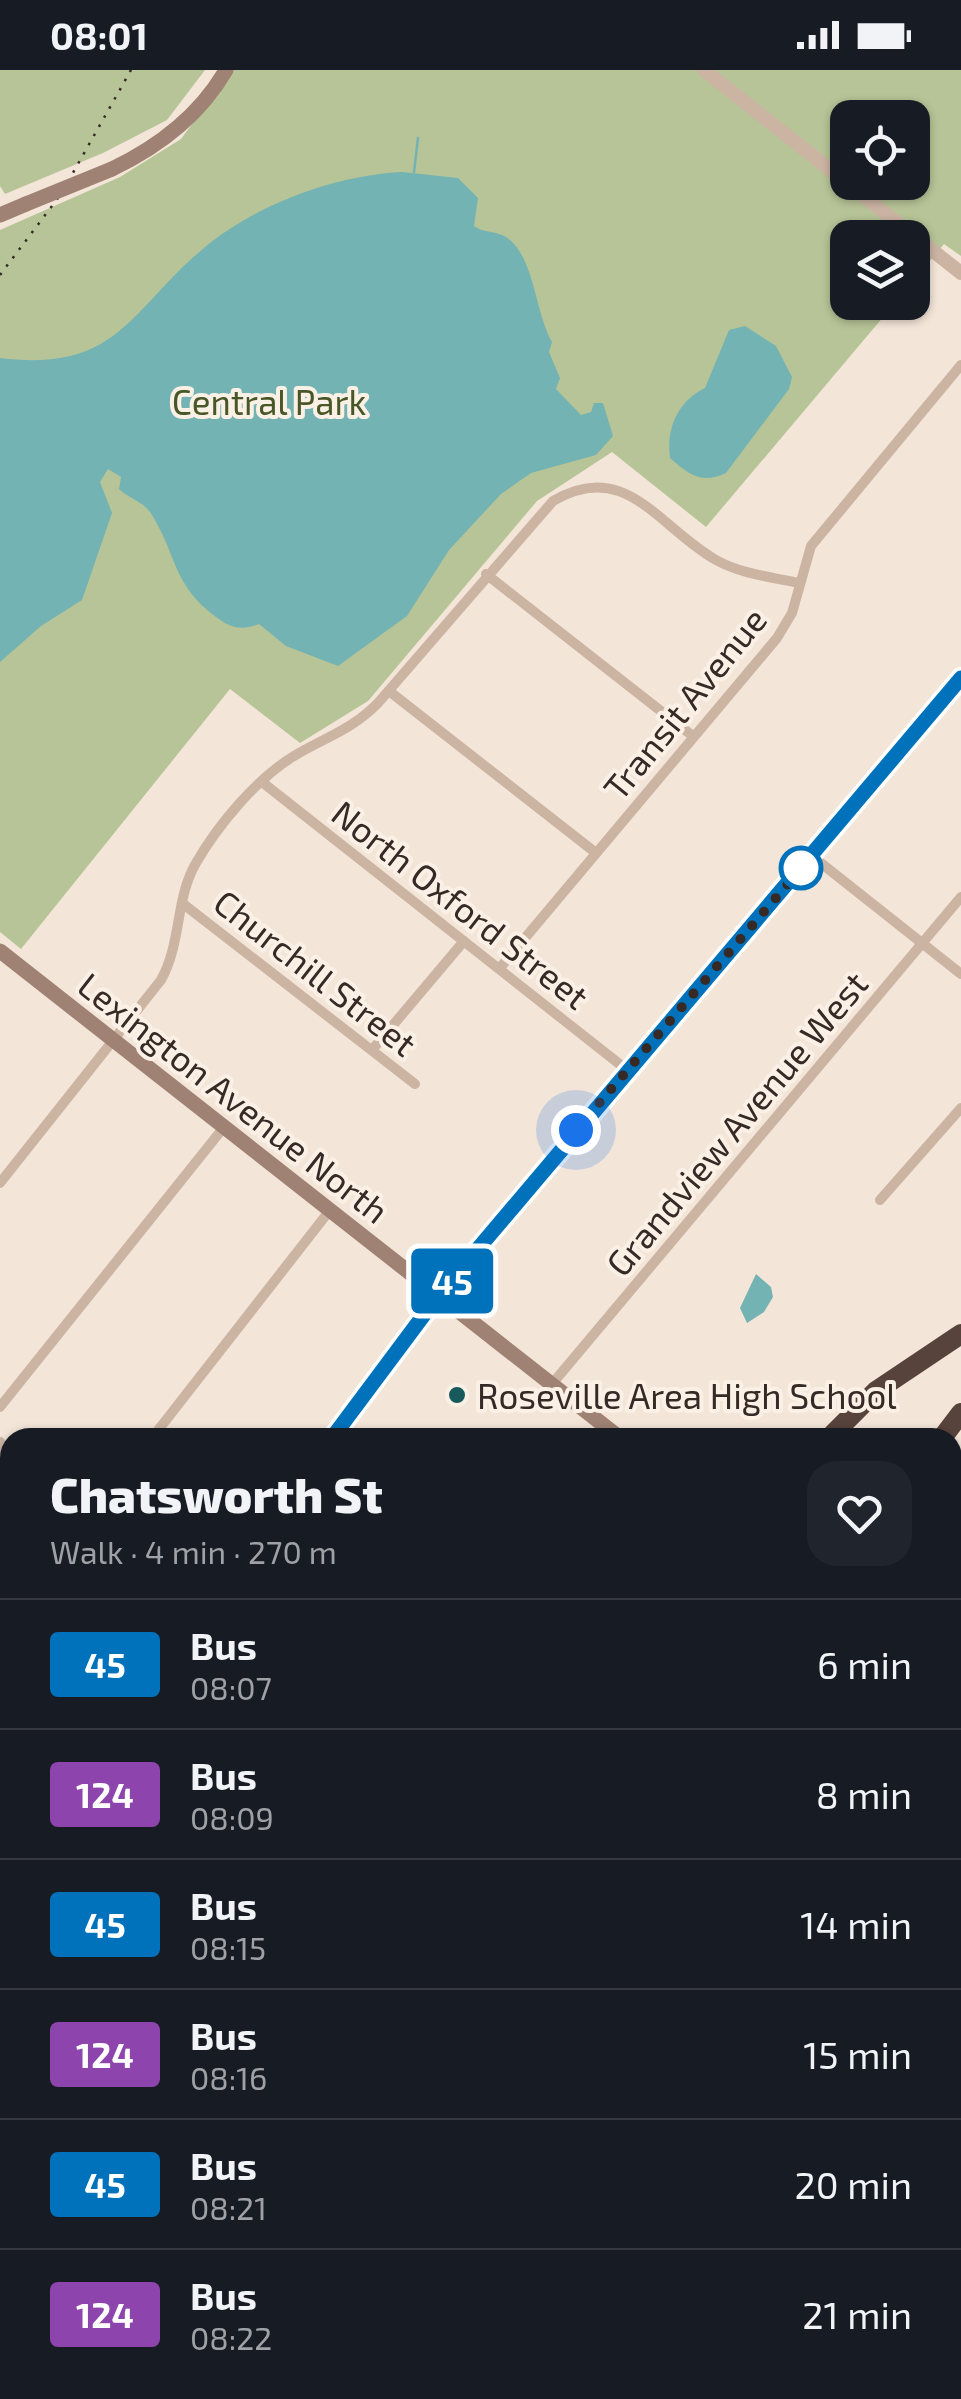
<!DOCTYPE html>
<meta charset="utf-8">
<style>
:root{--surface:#171b24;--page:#20242c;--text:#f1f3f6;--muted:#9ea1a6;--line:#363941}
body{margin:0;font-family:"Exo 2",sans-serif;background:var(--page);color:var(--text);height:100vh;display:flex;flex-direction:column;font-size:38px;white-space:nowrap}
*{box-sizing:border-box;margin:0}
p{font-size:32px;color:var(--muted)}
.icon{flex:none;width:55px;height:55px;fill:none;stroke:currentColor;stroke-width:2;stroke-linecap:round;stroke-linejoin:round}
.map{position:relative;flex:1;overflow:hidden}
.panel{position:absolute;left:0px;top:1358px;width:962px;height:972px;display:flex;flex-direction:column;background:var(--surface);border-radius:30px 30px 0 0;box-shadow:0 2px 8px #0004}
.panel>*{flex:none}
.badge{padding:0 20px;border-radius:8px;font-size:35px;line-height:65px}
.controls{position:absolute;left:830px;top:30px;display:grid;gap:20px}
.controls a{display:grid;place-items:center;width:100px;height:100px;border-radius:20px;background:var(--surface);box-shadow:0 2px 8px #0004;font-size:50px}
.you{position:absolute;width:50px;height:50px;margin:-25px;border:8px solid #fff;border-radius:50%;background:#1a73e8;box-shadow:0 0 0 15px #1a73e833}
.map>.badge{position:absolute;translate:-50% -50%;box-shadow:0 0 0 5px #fff}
.round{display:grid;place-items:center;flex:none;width:105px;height:105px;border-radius:30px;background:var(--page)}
.overview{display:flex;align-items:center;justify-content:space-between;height:170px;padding:0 50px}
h1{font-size:48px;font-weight:800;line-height:75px}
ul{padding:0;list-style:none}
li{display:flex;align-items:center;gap:30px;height:130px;padding:0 50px;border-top:2px solid var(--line)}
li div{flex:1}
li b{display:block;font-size:38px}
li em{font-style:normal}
li .badge{min-width:110px;font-weight:700;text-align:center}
.status{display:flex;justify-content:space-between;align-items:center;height:70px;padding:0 50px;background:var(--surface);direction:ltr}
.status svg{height:28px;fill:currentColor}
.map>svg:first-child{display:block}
.green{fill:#b7c497;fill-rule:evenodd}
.water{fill:#74b3b3}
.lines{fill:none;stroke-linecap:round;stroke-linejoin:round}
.stream{stroke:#74b3b3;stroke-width:2.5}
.minor{stroke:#ccb4a3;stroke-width:10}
.tertiary{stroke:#ccb4a3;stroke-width:14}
.secondary{stroke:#a08274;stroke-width:15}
.motorway{stroke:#58433c;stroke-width:20}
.rail{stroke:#372a26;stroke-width:2.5;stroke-dasharray:2.5 8;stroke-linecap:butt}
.secondary-bridge{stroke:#a08274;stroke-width:15}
.line-casing{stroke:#fff;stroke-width:22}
.line{stroke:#0072bc;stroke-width:15}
.walk{stroke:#372a26;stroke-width:10;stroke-dasharray:0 18}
.stop-dot{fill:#fff;stroke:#0072bc;stroke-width:5}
.poi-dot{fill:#185a5c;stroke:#fbf0e5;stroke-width:4}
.labels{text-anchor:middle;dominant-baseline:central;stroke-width:8;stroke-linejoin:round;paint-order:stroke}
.park-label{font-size:35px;fill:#485727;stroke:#fbf0e5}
.street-label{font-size:35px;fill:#372a26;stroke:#fbf0e5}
.poi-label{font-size:35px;fill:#372a26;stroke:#fbf0e5;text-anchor:start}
</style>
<div class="status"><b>08:01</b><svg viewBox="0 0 49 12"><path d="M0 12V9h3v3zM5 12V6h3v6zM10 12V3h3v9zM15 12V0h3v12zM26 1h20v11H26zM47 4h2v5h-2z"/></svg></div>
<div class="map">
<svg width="961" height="2329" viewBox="0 0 961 2329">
<rect width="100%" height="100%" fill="#f3e5d8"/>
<path class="green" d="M0 0H205L167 50 103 83 5 124 0 116Z
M232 0H961V186L944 174 913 211 912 168H848V232L895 233 706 457 612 382 537 431 368 631 300 673 230 619 21 879 0 862V160L120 107 181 69ZM848 48H912V112H848Z"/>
<path class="water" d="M402 102 458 108 478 128 474 156C485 164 499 160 510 170 535 192 535 242 552 272L549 282 560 308 556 319 581 345 591 342 594 333H603L613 366 596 385 531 403 501 424 449 480 407 546 338 596 286 576 259 554C241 561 231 558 216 547 171 514 177 483 150 442 141 430 129 429 119 419L121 407 108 399 100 412 112 443 82 530 41 556 0 592V288C121 303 130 237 210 173 261 133 337 105 402 102Z
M745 256 776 276 792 307 789 319 726 403C702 415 688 404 670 388 666 358 678 331 705 318L729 260Z
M756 1204 771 1217 773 1227 764 1242 747 1253 740 1238Z
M0 1562 10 1565 7 1732 0 1727Z"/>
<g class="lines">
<path class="stream" d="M414 102 418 68"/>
<path class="minor" d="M486 504 694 667
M389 621 596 783
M262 712 627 1000
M812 786 961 904
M182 833 415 1014
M499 899 777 568 792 543 811 476 961 295
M372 980 464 871
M0 1113 161 910C182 872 175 829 196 793 218 755 256 709 294 686 324 668 353 659 378 633L553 431C626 388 658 457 716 490 741 504 771 507 799 513
M880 1130 961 1038
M552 1314 961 827
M0 1337 224 1057
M152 1368 330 1140
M0 1372 10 1395
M952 1709 961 1698
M952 1936 961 1925
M0 1954 10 1961
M952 2163 961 2152
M462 2320 473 2329
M692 2320 704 2329
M822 2329 829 2320"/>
<path class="tertiary" d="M704 0 961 203
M332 1368 438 1226 961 608
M0 1788 10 1776
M0 2301 10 2309
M24 2320 35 2329"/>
<path class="secondary" d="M112 99C158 77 200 45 226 0
M0 145 26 134
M0 881 620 1368
M952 1631 961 1637"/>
<path class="motorway" d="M829 1368 876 1321 961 1264
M942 1368 961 1343
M952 1406 961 1395
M952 1526 961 1505
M0 2189 10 2177
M5 2209 10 2203
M190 2329 197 2320
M235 2329 243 2320"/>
<path class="rail" d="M0 205 61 124 131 0"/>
<path class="secondary-bridge" d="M26 134 112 99"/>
</g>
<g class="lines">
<defs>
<path id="line" d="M332 1368 438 1226 961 608"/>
</defs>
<use href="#line" class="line-casing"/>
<use href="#line" class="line"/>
<path class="walk" d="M576 1060 812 786 801 798"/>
</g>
<circle class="stop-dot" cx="801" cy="798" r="20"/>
<circle class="poi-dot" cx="457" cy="1325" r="10"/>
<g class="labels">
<g class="park-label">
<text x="269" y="331">Central Park</text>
</g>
<g class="street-label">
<text transform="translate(684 633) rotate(-51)">Transit Avenue</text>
<text transform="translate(461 834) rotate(38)">North Oxford Street</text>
<text transform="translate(316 902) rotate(38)">Churchill Street</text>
<text transform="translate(234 1027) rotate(38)">Lexington Avenue North</text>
<text transform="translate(736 1053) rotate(-50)">Grandview Avenue West</text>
</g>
<g class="poi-label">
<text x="477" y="1325">Roseville Area High School</text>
</g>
</g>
</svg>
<div class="controls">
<a><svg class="icon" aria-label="locate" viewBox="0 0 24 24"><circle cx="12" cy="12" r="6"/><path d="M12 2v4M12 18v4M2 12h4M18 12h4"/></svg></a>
<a><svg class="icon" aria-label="layers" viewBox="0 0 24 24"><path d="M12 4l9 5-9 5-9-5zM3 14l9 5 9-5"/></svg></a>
</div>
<div class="you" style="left:576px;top:1060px"></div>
<b class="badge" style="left:452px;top:1211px;background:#0072bc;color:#fff">45</b>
<section class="panel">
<div class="overview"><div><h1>Chatsworth St</h1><p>Walk · 4 min · 270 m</p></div><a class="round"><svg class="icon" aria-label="heart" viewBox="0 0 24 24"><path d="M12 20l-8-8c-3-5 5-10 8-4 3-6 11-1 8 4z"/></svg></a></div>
<ul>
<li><span class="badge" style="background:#0072bc;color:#fff">45</span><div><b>Bus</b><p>08:07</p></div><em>6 min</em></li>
<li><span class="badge" style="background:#8e44ad;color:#fff">124</span><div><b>Bus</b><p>08:09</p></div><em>8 min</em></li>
<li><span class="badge" style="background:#0072bc;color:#fff">45</span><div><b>Bus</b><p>08:15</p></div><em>14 min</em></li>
<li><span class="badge" style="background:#8e44ad;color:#fff">124</span><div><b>Bus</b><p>08:16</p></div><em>15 min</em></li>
<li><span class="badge" style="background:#0072bc;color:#fff">45</span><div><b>Bus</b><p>08:21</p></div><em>20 min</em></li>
<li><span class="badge" style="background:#8e44ad;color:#fff">124</span><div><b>Bus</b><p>08:22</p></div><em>21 min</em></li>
</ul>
</section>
</div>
